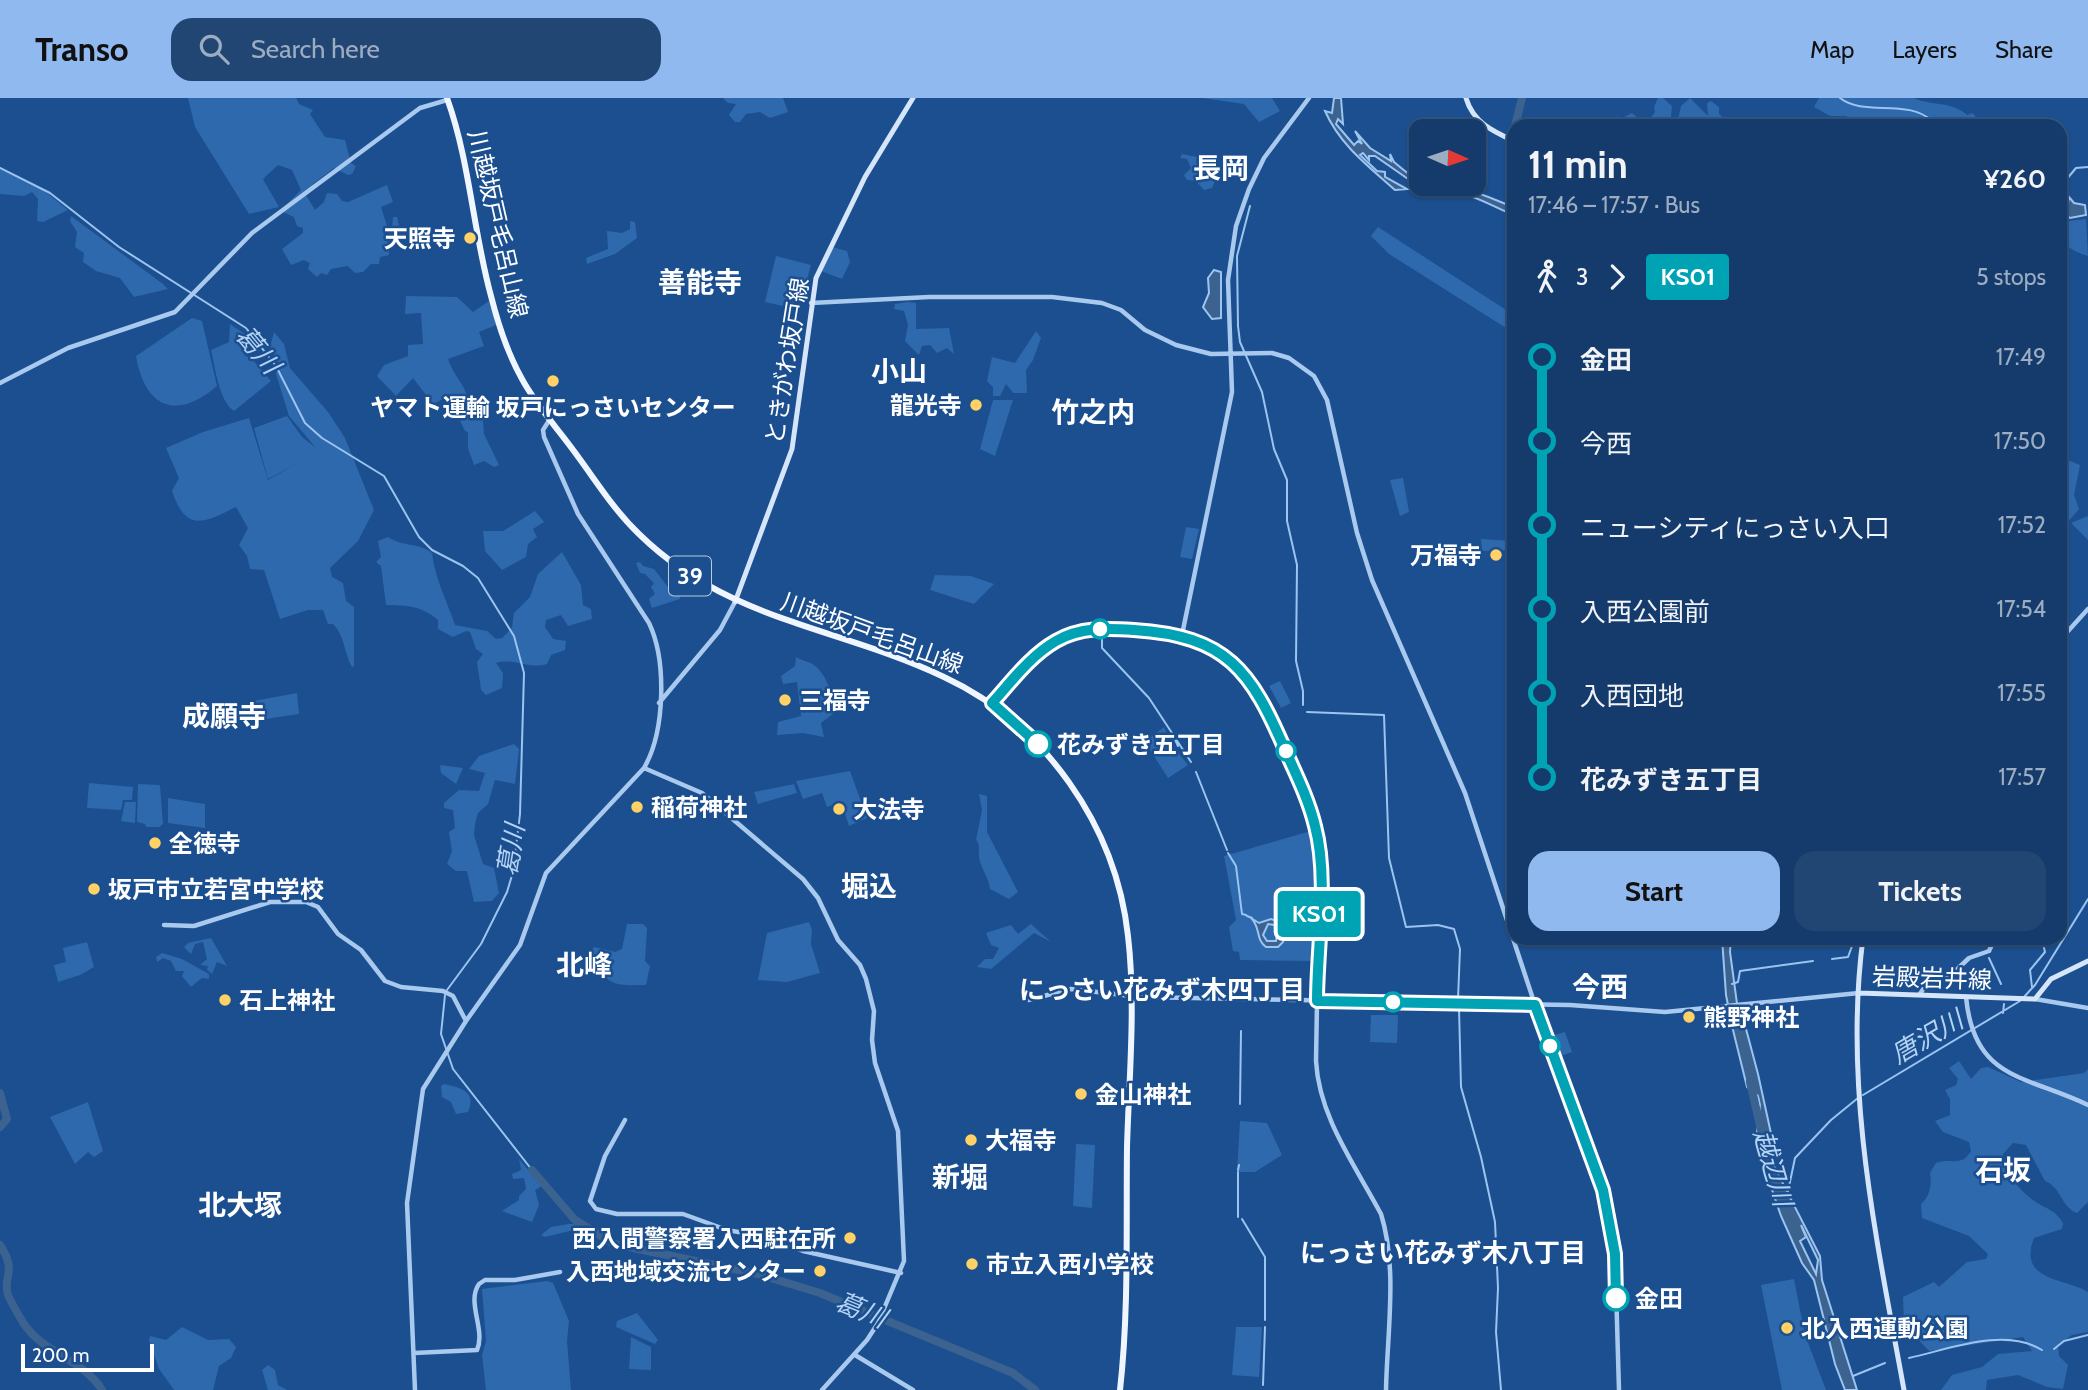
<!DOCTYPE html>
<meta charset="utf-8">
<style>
:root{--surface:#143b6b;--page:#214673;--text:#f1f3f6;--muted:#9dadc1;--line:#33557e;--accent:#90b9f0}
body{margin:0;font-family:Cabin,"Noto Sans JP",sans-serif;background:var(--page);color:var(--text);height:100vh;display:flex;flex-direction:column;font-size:26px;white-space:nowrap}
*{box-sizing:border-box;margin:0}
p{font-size:23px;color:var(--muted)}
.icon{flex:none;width:38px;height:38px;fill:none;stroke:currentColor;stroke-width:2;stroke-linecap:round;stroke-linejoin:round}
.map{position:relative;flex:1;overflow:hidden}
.sheet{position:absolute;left:1507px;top:21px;width:560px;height:826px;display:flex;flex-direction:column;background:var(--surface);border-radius:21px;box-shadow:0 2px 5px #0004,0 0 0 2px var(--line)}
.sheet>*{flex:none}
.badge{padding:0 14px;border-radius:5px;font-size:24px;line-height:46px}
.needle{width:46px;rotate:93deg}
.buttons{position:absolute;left:1409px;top:21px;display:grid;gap:14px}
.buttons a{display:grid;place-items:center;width:77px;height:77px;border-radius:14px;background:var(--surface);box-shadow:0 2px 5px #0004,0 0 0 2px var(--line);font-size:35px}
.scale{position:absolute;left:21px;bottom:18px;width:133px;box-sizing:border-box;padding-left:7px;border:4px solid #fff;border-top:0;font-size:19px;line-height:24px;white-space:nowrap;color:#fff;-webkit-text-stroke:5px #1b4f8f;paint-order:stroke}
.map>.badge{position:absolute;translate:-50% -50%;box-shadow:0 0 0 4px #fff}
.legs{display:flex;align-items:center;gap:10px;height:77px;padding:0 21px;font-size:23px}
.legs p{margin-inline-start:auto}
.head{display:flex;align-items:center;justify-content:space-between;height:119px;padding:0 21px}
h1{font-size:38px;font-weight:700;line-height:52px}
.primary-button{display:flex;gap:14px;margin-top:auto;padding:14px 21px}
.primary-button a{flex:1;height:80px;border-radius:21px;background:var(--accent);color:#111;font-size:28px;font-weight:700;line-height:80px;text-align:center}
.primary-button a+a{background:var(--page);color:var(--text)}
ul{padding:0 21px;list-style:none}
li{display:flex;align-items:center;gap:24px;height:84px;font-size:26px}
li i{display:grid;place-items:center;width:10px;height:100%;margin:0 9px;background:currentColor}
li i::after{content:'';width:18px;height:18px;margin:-9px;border:5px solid;border-radius:50%;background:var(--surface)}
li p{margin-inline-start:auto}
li:first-child i{background:linear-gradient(#0000 50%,currentColor 0)}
li:last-child i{background:linear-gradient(currentColor 50%,#0000 0)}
header{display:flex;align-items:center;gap:42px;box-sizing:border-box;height:98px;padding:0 35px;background:var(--accent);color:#111}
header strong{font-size:33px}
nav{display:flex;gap:38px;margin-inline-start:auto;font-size:24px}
.search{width:490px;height:63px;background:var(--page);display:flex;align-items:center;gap:18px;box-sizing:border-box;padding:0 24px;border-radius:21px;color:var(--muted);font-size:26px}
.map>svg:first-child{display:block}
.green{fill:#2e69ad}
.water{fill:#3c6290;stroke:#9cc4f0;stroke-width:2;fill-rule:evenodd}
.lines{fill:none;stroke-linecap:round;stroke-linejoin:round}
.stream{stroke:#9cc4f0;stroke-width:2}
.river{stroke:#3c6290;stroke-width:8}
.tertiary{stroke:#a9c9ee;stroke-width:4.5}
.secondary{stroke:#d6e6fa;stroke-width:5}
.primary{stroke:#f0f6ff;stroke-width:6}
.line-1-casing{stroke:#fff;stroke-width:16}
.line-1{stroke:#00a3b4;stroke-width:10}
.poi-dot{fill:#ffd166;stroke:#1b4f8f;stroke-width:2.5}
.stop-1-dot{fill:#fff;stroke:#00a3b4;stroke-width:3.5}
.labels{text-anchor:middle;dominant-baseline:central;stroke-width:5;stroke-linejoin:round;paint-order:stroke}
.shield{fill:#1b4f8f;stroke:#bbcadd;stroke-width:2}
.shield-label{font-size:23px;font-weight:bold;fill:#fff}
.street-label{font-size:24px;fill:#fff;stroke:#1b4f8f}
.poi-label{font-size:24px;font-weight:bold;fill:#fff;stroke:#1b4f8f;text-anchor:start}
.stop-label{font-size:24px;font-weight:bold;fill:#fff;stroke:#1b4f8f;text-anchor:start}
.water-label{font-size:26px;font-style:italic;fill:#b5d3f5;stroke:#1b4f8f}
.neighbourhood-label{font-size:26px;font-weight:bold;fill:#fff;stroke:#1b4f8f}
.quarter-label{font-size:28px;font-weight:bold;fill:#fff;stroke:#1b4f8f}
</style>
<header>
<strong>Transo</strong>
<div class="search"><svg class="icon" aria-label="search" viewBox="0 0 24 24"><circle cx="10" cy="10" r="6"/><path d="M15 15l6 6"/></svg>Search here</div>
<nav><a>Map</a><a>Layers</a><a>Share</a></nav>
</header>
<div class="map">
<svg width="2088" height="1292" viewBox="0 0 2088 1292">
<rect width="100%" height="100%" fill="#1b4f8f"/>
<path class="green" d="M188 0H296L299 6 313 12 310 16 325 39 345 42 351 65 356 68 352 76 348 77 334 70 313 86 306 97 315 112 324 104 327 95 337 96 342 103 348 104 387 87 393 104 381 109 387 128 392 131 393 119H397L400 132 388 141 389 157 380 159 379 166H371L363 174 355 175 348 168 331 171 327 177 321 175 317 179 308 171 310 165 304 162 291 167 282 151 303 135V130L297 128 294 119 283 114V110L301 92 292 72 278 67 263 81 279 109 249 116 195 29Z
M723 0H783L788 14 770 20 760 14 746 16 740 24H735L729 17 736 6 728 5Z
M1203 0H1272L1280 13 1259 24 1244 6Z
M1658 0H1663L1672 8 1671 19 1677 26 1681 8 1690 0 1708 18 1707 5 1711 3 1719 9V16L1726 22V28H1591L1599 20 1612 26 1616 18 1620 21 1632 15 1646 26 1655 14 1654 9Z
M1819 0H1914C1931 8 1952 3 1967 17L1973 15 1977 21 1974 28H1878L1873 22 1858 25 1846 18H1830L1814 9Z
M1182 56 1217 63 1219 74 1212 90 1204 92 1196 83 1187 82 1184 77 1191 70 1187 61 1180 60Z
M0 71 42 91 68 112 43 124 37 123 38 101 32 94 24 98 0 96Z
M2060 111 2069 123 2086 121 2088 158C2059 149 2060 139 2060 111Z
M71 118 163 186 168 191 134 199 120 180 96 173 83 164 84 155 75 149 77 134 70 123Z
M630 123 635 124 637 140 615 156 587 166 586 160 608 151 607 133 622 135 630 131Z
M1378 129 1514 217V235L1389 156 1371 138Z
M832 149 847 153 850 164 842 181 821 173Z
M776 158 811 167 801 203 787 209 765 204Z
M406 198 457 199 473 214 489 203 496 227 479 234 484 248 448 261C454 279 467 288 469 306L482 312 484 336 499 367 494 369 484 363 474 367 468 350V334L465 333 451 304 443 301 433 306 413 280 396 298 377 278 384 267 408 258V247L423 246 421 215 405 216Z
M908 204 916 205V231L949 230 954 256 947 250 937 255 930 247 922 248 919 257 905 243 908 227 904 213 894 211 895 206Z
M192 220 202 223 217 288C176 323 145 310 136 258Z
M230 226 245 236 252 247 244 257 253 262 271 283 234 313C219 303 215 269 211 252L229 244Z
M1036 233 1041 240 1033 262 1026 272 1027 295H1013L1006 286 1000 298H993V289L987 283 992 259 1015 265Z
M274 234 284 246 290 270 328 314 345 340 374 412 358 443 330 470 332 479 343 485 346 503 354 509V568L352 569C344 555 345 538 333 526H328L323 512H308L280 521 264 472 250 471 247 458 239 447 248 430 236 409C204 425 186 435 172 393L179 380 166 350 203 334 249 320 268 382 297 365 268 381 254 330 287 318 302 339 316 350 289 318 276 276 279 267 270 249Z
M993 302H1013L995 358 980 351Z
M2060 359 2080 367 2074 397 2079 411 2060 433Z
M1403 380 1409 414 1400 418 1390 382Z
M535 413 544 424 533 431 537 439 528 446 526 459 502 472 485 453 483 433H503Z
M2088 418V442L2071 425Z
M1186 429 1199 431 1192 461 1180 459Z
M388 439C402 449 418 444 432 455 435 481 447 503 455 527L487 533 496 541 502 540 512 530 514 515 530 499 538 476 562 454 581 487 583 507 591 511 592 521 568 528 561 517 546 522 545 529 553 541 566 543 565 552 551 557 547 566C528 572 515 559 496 565L503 575 502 590 486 597 481 592 477 564 483 556 476 551 470 534 466 533 453 539 438 531V522C422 508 406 507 386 507L381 468 376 464 381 459 378 443Z
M1481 441 1512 443 1513 452 1482 453Z
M640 464 643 468 654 471 671 493 680 495V501L652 510 649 501 655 496 651 489 654 485 645 476 640 475 636 465Z
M935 477 971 478 994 486 974 506 930 492Z
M796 559C801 562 806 563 811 565 827 574 834 600 834 615L821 625 824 639 803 635 777 637 778 624 801 618 797 584 783 586 781 578 795 568Z
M1280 583 1291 605 1281 610 1269 588Z
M297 595 299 616 259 622 254 603Z
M1164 629 1172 647 1188 667 1168 680 1145 644Z
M514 646 519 651 515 686 495 682 488 706 478 715 475 726 474 737 483 766 494 770 499 795 492 803 474 804 467 773H456L447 766 452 753 449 734 455 730 453 712 444 710V705L459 692 479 693 485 675 469 671 479 658Z
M440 667 463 670 456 686 441 675Z
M850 673 867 720 849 728 841 704 827 709 822 695 803 701 796 683Z
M89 685 133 689 132 702H123L121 712 87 710Z
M138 686 160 687 163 726 159 729H146L145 726 137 724Z
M794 686 797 695 758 706 754 694Z
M979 696 987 698V734L1018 794 1009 801 990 791C989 779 979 768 979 758 978 750 981 749 976 742L982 712Z
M168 700 205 706V730L168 725Z
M125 704H136L135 725 121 723Z
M1311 733 1314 762 1313 863 1240 862 1239 854 1233 853 1229 829 1236 822 1224 758Z
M809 824 812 832 811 846 820 875 787 884 758 882 767 835Z
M627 826H643L647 830 645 863 650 868 646 887C630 887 612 890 602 875 597 867 596 863 588 857L594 849 615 854 622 851Z
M1031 826 1051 844 1034 835 991 871 977 869 985 861H993L999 850 991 847 986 835 1011 827 1018 836Z
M211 840 227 868 217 864 212 876 207 872 208 868 200 867 207 861 203 844 195 846 191 856 184 849 188 845Z
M87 844 94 869 80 877 58 884 54 867 66 864 63 850Z
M162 855 182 861 209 876V881L202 880 191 889 182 878 184 873H176L171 863 163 860 157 864 156 859Z
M1371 917H1398L1397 945 1370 944Z
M1565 934 1572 954 1561 958 1554 937Z
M1959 963 1971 981 1981 970 1988 969 2021 984 2084 975 2088 971V1104L2077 1115C2061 1109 2061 1089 2045 1083L2026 1047 2013 1045 2003 1056C2004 1073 2019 1092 2033 1102 2045 1111 2055 1111 2063 1125L2062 1131 2034 1140C2017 1184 2067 1180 2088 1194V1234L2072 1237 2058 1247 2059 1258 2068 1267 2063 1291 2047 1289 2018 1277 1987 1282 1986 1292H1941L1952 1277 1982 1269 1998 1256 2032 1253 2023 1239 1929 1253 1914 1237 1915 1227 1904 1226 1903 1199 1934 1184 1939 1189 1967 1164 1986 1161 1988 1156 1969 1138 1922 1120 1921 1106C1930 1099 1932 1086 1930 1075L1936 1065C1951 1059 1961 1070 1971 1053L1969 1044 1943 1034 1935 1023 1950 1017V1001L1945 992 1956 987 1958 981 1949 970Z
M444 986C461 990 477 993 468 1014L456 1016 451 1004 442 999 441 988Z
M88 1004 103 1053 94 1059 88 1054 75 1066 50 1019Z
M1240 1023 1267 1025 1282 1057 1255 1074H1237Z
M1076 1046 1095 1047 1092 1110 1073 1108Z
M519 1061 542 1088 535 1092 539 1107 532 1124 502 1113 519 1102V1098L526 1091 524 1080 513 1081 512 1076 521 1072Z
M568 1126H574L591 1138V1146L576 1147 574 1132 545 1139 541 1137 551 1129Z
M1794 1181 1805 1237 1826 1292H1782L1761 1187Z
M547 1183 553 1185 569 1223 567 1243 571 1292H486L482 1257 486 1243 482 1191Z
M637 1215 658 1242 655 1246 616 1229 617 1223Z
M182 1229 208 1242 229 1241 236 1249 231 1260 219 1268 213 1292H174L159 1271 149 1242 150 1238 166 1242Z
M1236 1229H1262L1259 1279 1232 1277Z
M631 1239 651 1249V1272L629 1271Z
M268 1267 275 1272 278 1287 287 1292H268L262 1272Z"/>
<path class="water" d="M1334 0H1341L1343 26 1338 21 1336 26 1354 47 1358 43 1362 46 1355 33 1370 50 1391 63 1390 56 1394 64C1401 70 1429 94 1444 94 1451 95 1459 91 1466 92 1482 95 1499 104 1514 109V117C1502 113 1472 96 1462 96 1444 95 1440 104 1419 95L1421 90 1375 58H1369V62L1363 55 1360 57 1377 73 1385 74V79L1407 91 1395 92C1368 68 1340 47 1325 13L1332 15Z
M2069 99 2074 105 2085 107 2086 117 2070 120 2066 117Z
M1214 172 1221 174V220L1212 221 1203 209 1209 195 1208 180Z
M1251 820 1259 825 1271 821 1280 824 1285 833 1283 844 1278 849H1266C1255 841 1261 829 1251 820ZM1268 826 1274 827 1278 831 1276 843H1267L1263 837Z
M1722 840H1731L1730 854 1738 913 1741 912 1758 976 1772 1040 1774 1068 1820 1158 1822 1182 1857 1292H1845L1835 1266 1814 1182 1802 1165 1781 1118 1756 1045 1760 1007 1758 998 1747 989 1733 932 1726 897ZM1801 1127 1818 1162 1816 1176 1800 1143 1806 1139Z"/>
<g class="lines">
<path class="stream" d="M1840 0C1864 19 1908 0 1932 23
M0 70 50 95 119 149 246 230 276 268 305 325 322 340 384 378 419 439 432 452 463 468 478 480 514 538 524 575 520 716 513 774 507 794 481 846 447 892
M2061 88 2076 70 2088 69
M1250 108 1237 158 1238 228 1240 244 1262 294 1274 351 1287 382V423L1297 467 1296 563 1303 593V607
M1102 539V550L1149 600 1191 664
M1307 614 1384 617 1389 760 1406 829 1438 827 1454 831 1460 851 1458 901
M1173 637 1178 648
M1196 674 1227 752
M1228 755 1236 768 1242 816 1246 817
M1247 818 1252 820
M1989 860 2001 886
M1832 861 1848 859 1855 840
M1732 886 1738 884 1740 873 1813 863
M2032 889 2030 872 2045 854 2044 850
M445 897 441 936 453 971 532 1072
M2024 899 2035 887 2088 801
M1459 910 1461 989 1481 1059 1495 1124 1498 1190 1496 1234 1501 1292
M2003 915 2004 906
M1863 997 2020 903
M1240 1006 1241 933
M1238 1072 1239 1067
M1787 1098 1795 1060 1831 1022 1858 1000
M1238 1119V1074
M1242 1121 1265 1159V1222
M2054 1251 2064 1243 2088 1237
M1909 1260C1950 1251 2004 1229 2042 1252
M1853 1278 1885 1265
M1263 1287 1265 1229"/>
<path class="river" d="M1515 28 1522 0
M1750 984 1761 1032
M0 995 7 1021 0 1029
M532 1072 575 1122 614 1146 758 1176 820 1195 1013 1275 1035 1292
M0 1147C18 1174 2 1178 8 1197 12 1206 19 1218 24 1226 44 1256 83 1261 102 1292"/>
<path class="tertiary" d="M811 205 929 199H1052L1102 205 1121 212 1145 232 1176 247 1211 256 1272 255 1289 260 1314 278 1327 302 1357 435 1372 482 1465 695 1535 907 1603 1092 1615 1156 1619 1292
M0 285 68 250 175 214 252 135 420 10 447 2
M1182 537 1232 294 1228 182 1236 128 1249 91 1264 60 1309 0
M2060 542 2088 511
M659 605 720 532 735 504
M992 605C1050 542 1060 527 1150 533 1233 539 1259 590 1289 660 1300 687 1314 715 1318 745 1322 778 1319 812 1318 846 1317 885 1317 924 1316 963 1319 1019 1355 1067 1381 1116 1398 1170 1387 1236 1386 1292
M644 670 702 695 803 781 818 800 838 842 860 867 866 881 874 913 872 942 875 965 898 1033 904 1163 878 1225 867 1242 822 1292
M164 827 194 828 270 804H306L318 809 338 836 361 852 385 883 401 889 443 893 453 898 466 923
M1920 896 1925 888 1949 879 1969 860 1989 853 1995 840
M1966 899C1974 982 2025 977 2088 1007
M2035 901 2088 910
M1028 902 1071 891 1140 899 1570 907 1665 914 1859 895
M625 1022 605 1058 590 1103 596 1111 617 1116H683L727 1132 767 1139 803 1153 901 1175
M414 1255 477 1252C486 1232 466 1204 479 1186L485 1182H515L560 1174
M855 1257 913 1292
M415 1292 407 1105 423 991 466 923 520 847 546 775 644 670C665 634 667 563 649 525L578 416 544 339 543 332 550 321"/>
<path class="secondary" d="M1466 0C1473 24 1492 33 1514 43
M735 504 792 351 816 180 865 79 913 0
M1863 840C1843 992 1877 1143 1904 1292
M1859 895 2035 901 2051 881 2088 863"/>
<path class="primary" d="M447 0C470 64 473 133 491 198 498 226 508 256 522 281 537 309 561 334 579 360 598 386 615 413 639 436 729 524 837 528 944 579 1045 626 1116 728 1128 838 1136 907 1129 980 1127 1049 1126 1130 1129 1212 1120 1292"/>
</g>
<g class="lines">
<defs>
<path id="line-1" d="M1038 646 992 605C1012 583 1030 558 1056 543 1080 529 1107 530 1134 532 1227 538 1251 572 1286 654 1297 678 1309 703 1315 728 1329 780 1317 849 1317 903L1535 907 1603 1092 1615 1156 1616 1200"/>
</defs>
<use href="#line-1" class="line-1-casing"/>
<use href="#line-1" class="line-1"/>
</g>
<g class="poi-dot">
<circle cx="470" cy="140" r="7"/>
<circle cx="553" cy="283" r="7"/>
<circle cx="976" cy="307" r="7"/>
<circle cx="1496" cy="457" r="7"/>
<circle cx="785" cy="602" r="7"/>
<circle cx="637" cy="709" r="7"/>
<circle cx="839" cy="711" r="7"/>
<circle cx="155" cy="745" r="7"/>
<circle cx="94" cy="791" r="7"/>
<circle cx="225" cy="902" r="7"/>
<circle cx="1689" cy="919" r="7"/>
<circle cx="1081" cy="996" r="7"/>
<circle cx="971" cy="1042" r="7"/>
<circle cx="850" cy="1140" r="7"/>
<circle cx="972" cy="1166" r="7"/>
<circle cx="820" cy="1173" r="7"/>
<circle cx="1787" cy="1230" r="7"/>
</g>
<g class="stop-1-dot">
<circle cx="1100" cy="531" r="9"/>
<circle cx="1038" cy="646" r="12"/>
<circle cx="1286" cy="653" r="9"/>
<circle cx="1393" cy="904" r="9"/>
<circle cx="1550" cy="948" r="9"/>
<circle cx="1616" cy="1200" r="12"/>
</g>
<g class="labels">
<rect class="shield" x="669" y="458.5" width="42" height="39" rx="5"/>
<g class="shield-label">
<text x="690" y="478">39</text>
</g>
<g class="street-label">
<text transform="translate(498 126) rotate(77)">川越坂戸毛呂山線</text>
<text transform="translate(787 263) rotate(-81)">ときがわ坂戸線</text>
<text transform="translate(872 535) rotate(20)">川越坂戸毛呂山線</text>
<text transform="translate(1932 880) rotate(2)">岩殿岩井線</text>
</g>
<g class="poi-label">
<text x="456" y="140" text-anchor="end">天照寺</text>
<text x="962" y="307" text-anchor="end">龍光寺</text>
<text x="553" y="309" text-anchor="middle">ヤマト運輸 坂戸にっさいセンター</text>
<text x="1482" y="457" text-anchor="end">万福寺</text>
<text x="799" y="602">三福寺</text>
<text x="651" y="709">稲荷神社</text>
<text x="853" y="711">大法寺</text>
<text x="169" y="745">全徳寺</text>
<text x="108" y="791">坂戸市立若宮中学校</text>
<text x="239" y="902">石上神社</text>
<text x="1703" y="919">熊野神社</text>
<text x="1095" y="996">金山神社</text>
<text x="985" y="1042">大福寺</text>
<text x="836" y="1140" text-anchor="end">西入間警察署入西駐在所</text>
<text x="986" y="1166">市立入西小学校</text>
<text x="806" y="1173" text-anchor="end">入西地域交流センター</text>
<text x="1801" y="1230">北入西運動公園</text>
</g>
<g class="stop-label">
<text x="1057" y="646">花みずき五丁目</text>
<text x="1635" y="1200">金田</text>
</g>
<g class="water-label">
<text transform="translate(258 252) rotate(50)">葛川</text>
<text transform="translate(511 752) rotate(-81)">葛川</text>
<text transform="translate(1927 939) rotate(-30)">唐沢川</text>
<text transform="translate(1773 1070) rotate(74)">越辺川</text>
<text transform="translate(861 1212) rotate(22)">葛川</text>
</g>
<g class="neighbourhood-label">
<text x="1162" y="892">にっさい花みず木四丁目</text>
<text x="1443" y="1155">にっさい花みず木八丁目</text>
</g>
<g class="quarter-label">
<text x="1221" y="70">長岡</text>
<text x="700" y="184">善能寺</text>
<text x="899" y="273">小山</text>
<text x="1093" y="314">竹之内</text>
<text x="224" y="618">成願寺</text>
<text x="869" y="788">堀込</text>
<text x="584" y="867">北峰</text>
<text x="1600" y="889">今西</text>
<text x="2003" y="1072">石坂</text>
<text x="960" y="1079">新堀</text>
<text x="240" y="1107">北大塚</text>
</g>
</g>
</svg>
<div class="buttons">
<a><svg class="needle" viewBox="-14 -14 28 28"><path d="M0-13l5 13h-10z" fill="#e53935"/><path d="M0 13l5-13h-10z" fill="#9dadc1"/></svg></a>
</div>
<div class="scale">200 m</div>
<b class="badge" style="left:1319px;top:816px;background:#00a3b4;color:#fff">KS01</b>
<section class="sheet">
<div class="head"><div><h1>11 min</h1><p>17:46 – 17:57 · Bus</p></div><b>¥260</b></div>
<div class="legs"><svg class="icon" aria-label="walk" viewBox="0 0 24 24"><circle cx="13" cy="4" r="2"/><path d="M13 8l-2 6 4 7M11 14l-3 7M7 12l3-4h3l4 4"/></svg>3<svg class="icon" aria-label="forward" viewBox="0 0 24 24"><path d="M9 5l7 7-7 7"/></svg><b class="badge" style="background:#00a3b4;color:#fff">KS01</b><p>5 stops</p></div>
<ul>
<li><i style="color:#00a3b4"></i><b>金田</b><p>17:49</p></li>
<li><i style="color:#00a3b4"></i><span>今西</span><p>17:50</p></li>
<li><i style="color:#00a3b4"></i><span>ニューシティにっさい入口</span><p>17:52</p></li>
<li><i style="color:#00a3b4"></i><span>入西公園前</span><p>17:54</p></li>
<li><i style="color:#00a3b4"></i><span>入西団地</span><p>17:55</p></li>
<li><i style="color:#00a3b4"></i><b>花みずき五丁目</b><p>17:57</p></li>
</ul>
<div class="primary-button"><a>Start</a><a>Tickets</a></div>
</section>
</div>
